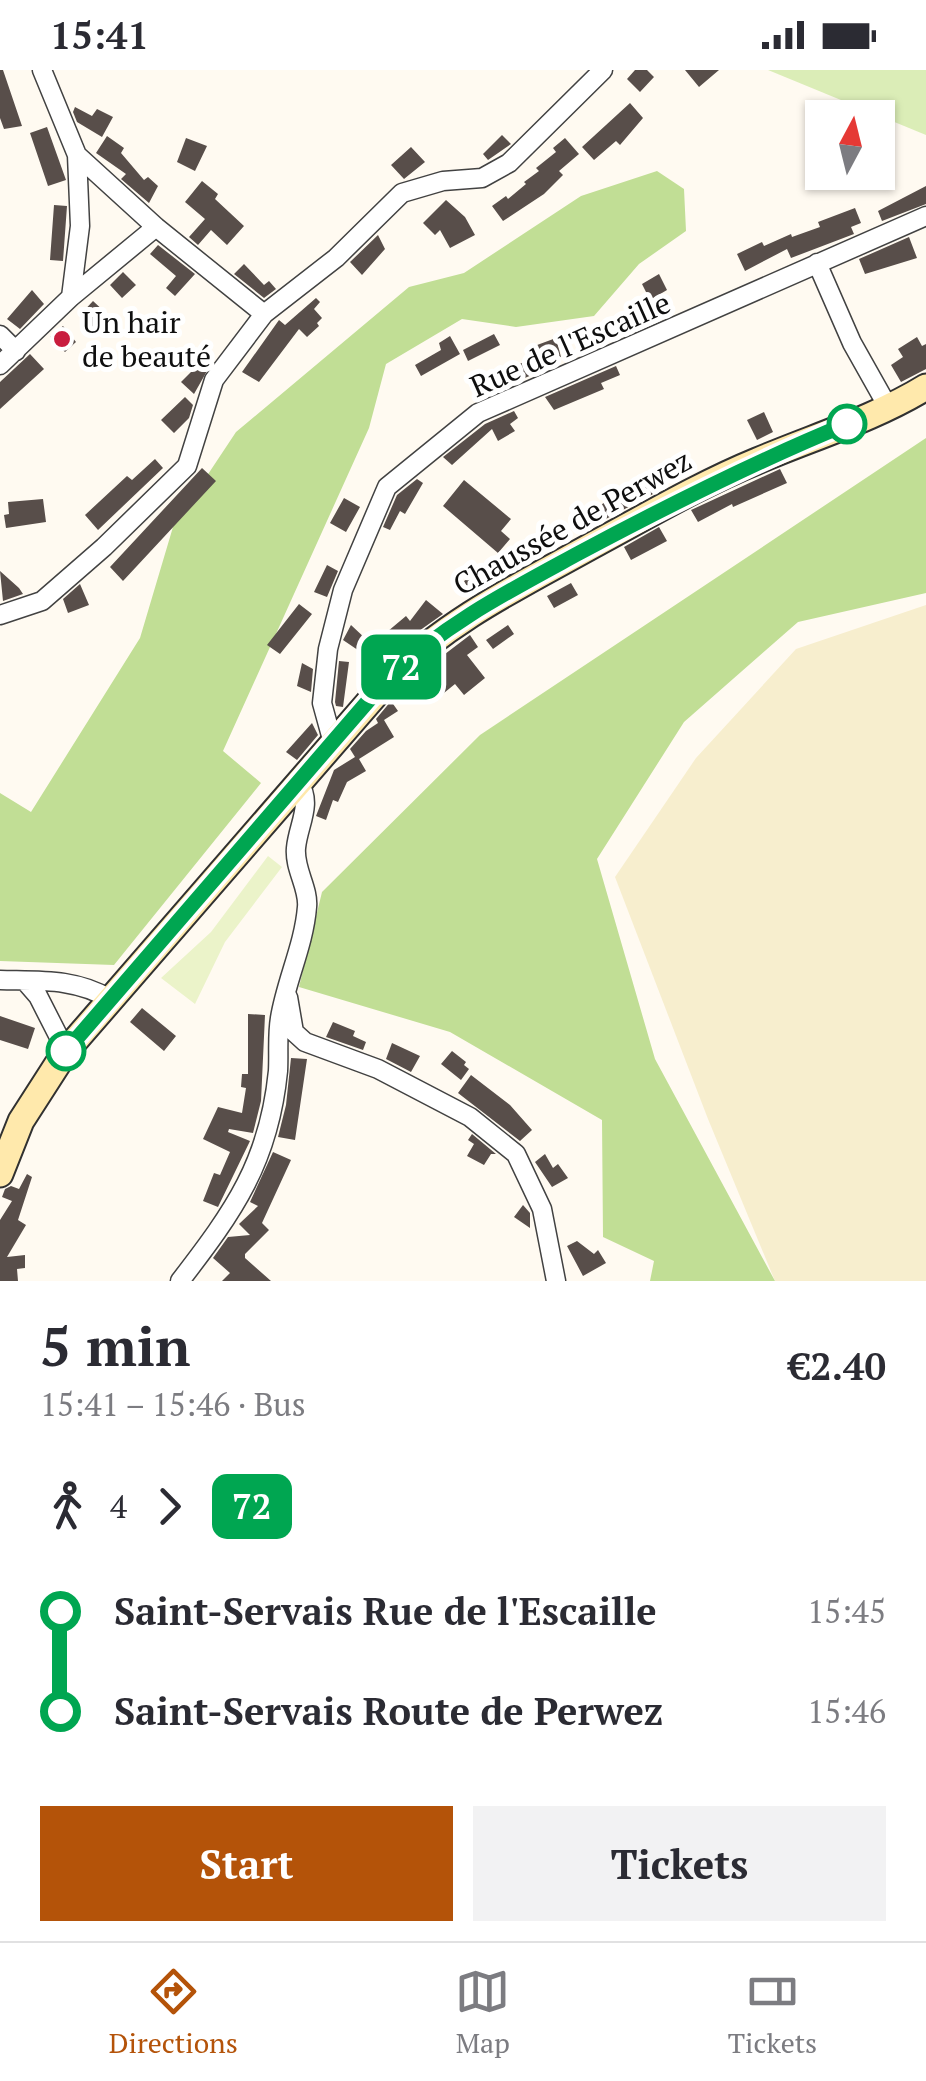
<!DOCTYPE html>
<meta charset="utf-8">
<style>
:root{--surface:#fff;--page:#f2f2f3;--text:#2b2b33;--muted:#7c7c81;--line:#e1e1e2;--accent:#b45309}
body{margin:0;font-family:"PT Serif",serif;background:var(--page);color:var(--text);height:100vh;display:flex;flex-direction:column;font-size:38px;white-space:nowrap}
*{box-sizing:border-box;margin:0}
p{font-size:32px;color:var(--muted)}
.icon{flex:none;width:55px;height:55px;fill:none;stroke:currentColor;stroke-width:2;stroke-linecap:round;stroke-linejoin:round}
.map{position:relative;height:1211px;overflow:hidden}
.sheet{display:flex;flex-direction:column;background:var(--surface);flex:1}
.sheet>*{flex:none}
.badge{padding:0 20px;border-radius:15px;font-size:35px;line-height:65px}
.needle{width:65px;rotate:7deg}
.buttons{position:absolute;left:805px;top:30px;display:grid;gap:20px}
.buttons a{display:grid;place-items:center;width:90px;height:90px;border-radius:0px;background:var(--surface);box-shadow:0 2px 8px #0004;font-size:50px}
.map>.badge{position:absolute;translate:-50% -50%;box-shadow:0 0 0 5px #fff}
.legs{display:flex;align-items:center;gap:15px;height:110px;padding:0 40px;font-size:32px}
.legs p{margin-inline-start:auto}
.headline{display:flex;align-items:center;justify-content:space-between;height:170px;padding:0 40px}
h1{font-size:55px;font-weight:800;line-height:75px}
.action{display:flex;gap:20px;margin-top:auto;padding:20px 40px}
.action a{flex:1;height:115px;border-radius:0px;background:var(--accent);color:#fff;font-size:40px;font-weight:800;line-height:115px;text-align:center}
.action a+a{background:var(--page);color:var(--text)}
ul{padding:0 40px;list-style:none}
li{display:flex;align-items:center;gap:35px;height:100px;font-size:38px}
li i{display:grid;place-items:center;width:15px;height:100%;margin:0 12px;background:currentColor}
li i::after{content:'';width:25px;height:25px;margin:-12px;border:8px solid;border-radius:50%;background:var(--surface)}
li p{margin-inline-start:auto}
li:first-child i{background:linear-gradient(#0000 50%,currentColor 0)}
li:last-child i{background:linear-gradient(currentColor 50%,#0000 0)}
.status{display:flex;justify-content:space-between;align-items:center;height:70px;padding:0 50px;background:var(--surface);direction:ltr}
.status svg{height:28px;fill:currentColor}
.menu{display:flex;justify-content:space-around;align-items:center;height:140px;border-top:2px solid var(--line);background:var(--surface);font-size:28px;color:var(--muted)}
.menu a{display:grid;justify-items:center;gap:5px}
.menu .current{color:var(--accent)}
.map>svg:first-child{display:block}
.farmland{fill:#f7eece}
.green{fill:#dbedb7}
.forest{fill:#c1de95}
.pitch{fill:#ebf3c9}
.building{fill:#584e4a}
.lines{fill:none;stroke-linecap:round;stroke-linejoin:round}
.street-casing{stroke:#424242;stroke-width:21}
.secondary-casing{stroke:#313131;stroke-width:29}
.street{stroke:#fff;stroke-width:18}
.secondary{stroke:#ffe9ac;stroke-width:25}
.line-1-casing{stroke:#fff;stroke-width:22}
.line-1{stroke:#00a651;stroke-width:15}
.poi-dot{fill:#c91d3f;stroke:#fff;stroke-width:4}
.stop-1-dot{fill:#fff;stroke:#00a651;stroke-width:5}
.labels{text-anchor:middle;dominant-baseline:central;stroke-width:10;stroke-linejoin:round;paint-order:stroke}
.poi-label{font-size:30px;fill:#0f0f0f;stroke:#fff;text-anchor:start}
.street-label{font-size:30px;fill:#0f0f0f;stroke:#fff}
</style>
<div class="status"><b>15:41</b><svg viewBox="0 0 49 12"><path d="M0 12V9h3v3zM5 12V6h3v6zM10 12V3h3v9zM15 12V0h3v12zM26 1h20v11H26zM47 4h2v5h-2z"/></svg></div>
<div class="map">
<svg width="926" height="1211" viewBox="0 0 926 1211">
<rect width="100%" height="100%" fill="#fffaf1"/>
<path class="farmland" d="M926 535V1211H775L708 1049 615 807 696 688 796 579Z"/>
<path class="green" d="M768 0H926V65Z"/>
<path class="forest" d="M657 101 684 119 686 161 639 194 594 246 516 257 462 249 386 294 369 358 223 681 261 713 114 895 0 891V723L31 742 140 568 173 457 236 362 409 217 464 203 581 126Z
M926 368V523L798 552 684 652 597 789 655 989 775 1211H650L654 1191 603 1167 602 1050 450 962 299 917 322 822 480 665Z"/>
<path class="pitch" d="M268 786 282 797 225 872 195 934 161 908 211 862Z"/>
<path class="building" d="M0 0H3L22 56 4 59 0 48Z
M635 0H647L654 7 640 22 627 9Z
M685 0H719L699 17Z
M630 33 643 48 620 75 616 71 594 90 582 77Z
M75 37 92 46 97 39 113 47 102 67 77 52 73 42Z
M47 57 66 110 48 116 30 63Z
M502 65 511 74 488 90 483 84Z
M107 66 124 78 121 83 144 110 148 107 158 116 149 133 121 109 126 104 96 83Z
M186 68 207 76 195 101 177 92Z
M565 68 579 84 559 101 563 105 544 124 503 151 492 136 506 126 508 129 526 114 524 112 539 101 536 98 556 82 553 78Z
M411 77 425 92 404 109 391 95Z
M202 111 218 124 215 129 244 156 227 175 211 160 198 175 189 167 205 149 185 132Z
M926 116V134L882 151 878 141Z
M446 130 465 147 475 165 450 178 440 160 435 165 423 153Z
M54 135 67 136 63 191 50 190Z
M855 138 861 153 851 157 854 164 791 188 787 179 745 201 737 184 762 172 764 176 791 164 792 167 820 157 818 152Z
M378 165 385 179 362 205 350 192Z
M909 167 917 188 865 204 859 189Z
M158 175 195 204 175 226 166 218 176 206 150 184Z
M244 194 264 215 269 211 276 219 264 228 234 204Z
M123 202 136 215 122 228 110 215Z
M659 204 667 220 650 230 642 214Z
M32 220 44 234 20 259 7 249Z
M316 228 320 232 314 239 322 248 317 253 319 256 307 267 299 259 259 312 242 302 279 250 285 255Z
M93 231 107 244 94 259 80 245Z
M63 256 76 272 65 282 50 267Z
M494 264 500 275 468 291 463 280Z
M450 266 460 284 421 306 415 295 441 280 439 273Z
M917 267 922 276 926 274V299L901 312 891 295 903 287 898 279Z
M556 268 561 287 535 296 529 278Z
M30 284 44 299 0 339V312Z
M205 288 211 294 194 324 181 312Z
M527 291 532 305 515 312 509 298Z
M616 296 620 305 601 313 604 319 554 340 545 327Z
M185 327 193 335 189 348 174 363 161 350Z
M514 341 518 348 510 354 515 361 498 371 492 359 452 395 443 387 485 354Z
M764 342 773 362 757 370 747 350Z
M155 389 163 398 98 460 85 445 127 406 132 410Z
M202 398 216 411 123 511 110 497Z
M780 399 787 413 733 437 732 434 698 452 691 440Z
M417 409 423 413 405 444 400 441 390 460 383 457 397 425Z
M645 409 653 424 604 450 597 437Z
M464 410 511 449 501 461 510 469 498 483 443 436Z
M344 428 360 437 346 462 330 453Z
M43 429 46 452 6 458 4 445 9 444 8 432Z
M659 457 667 471 631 490 624 477Z
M534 468 545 477 543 479 545 483 531 490 522 477Z
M327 495 338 501 327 527 314 522Z
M486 498 494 511 472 525 464 511Z
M0 501 19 518 23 524 3 531Z
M571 513 578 525 554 538 547 526Z
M80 514 89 535 68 543 63 529Z
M426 530 443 544 402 573 380 595 343 570 351 555 367 570 368 566 375 572 406 546 410 551Z
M299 534 312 544 280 584 267 575Z
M508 555 514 564 493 579 486 570Z
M470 565 478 577 467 585 485 608 464 625 455 614 439 627 420 603Z
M339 591 349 592 343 637 336 636 335 632Z
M302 593 313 599 311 622 297 616Z
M391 631 398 641 384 650 394 667 359 689 366 701 347 712 338 732 333 730 326 750 316 746 334 700 355 687 350 679 366 661 378 653 376 649Z
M312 653 318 665 297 690 286 682Z
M142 938 176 966 164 981 130 952Z
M248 944 265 945 261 1031 253 1063 229 1059 228 1062 250 1071 218 1137 203 1131 214 1103 220 1105 230 1082 203 1069 218 1037 242 1043 246 1018 241 1017 242 1004H248Z
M0 946 35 958 28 979 0 970Z
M333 952 355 961 353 966 366 972 363 980 326 967Z
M392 973 420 986 411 1002 386 989Z
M452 981 466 992 464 995 469 999 461 1010 441 994Z
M291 988 307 989 295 1070 278 1067 286 1035Z
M471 1005 510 1035 532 1060 520 1071 458 1023Z
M472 1064 496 1084H491L484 1095 467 1086 474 1074 468 1070Z
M273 1082 291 1090 262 1153 269 1160 245 1184V1188L271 1211H222L230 1203 213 1188 228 1167 250 1165 239 1154 258 1136 250 1132Z
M545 1084 553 1098 558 1094 568 1108 552 1117 535 1092Z
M27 1104 32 1107 18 1150 26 1155 7 1187 25 1185V1198L17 1199 18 1211H0V1150L12 1131 2 1127 5 1119 11 1116 19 1119Z
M523 1135 530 1143V1158L514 1147Z
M577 1171 594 1184 598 1180 606 1193 583 1206 567 1176Z"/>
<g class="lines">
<defs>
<path id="street" d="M42 0 77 85 156 157 264 244
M817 193 852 273 888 337
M71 227 80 156 77 85
M0 265 16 281
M0 295 71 227 156 157
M0 545 42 531 104 477 187 396 214 310 264 244 336 188 402 123 443 111 482 108 509 93 603 0
M333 673 322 633 328 579 343 520 387 417 478 343 926 146
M0 910C39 911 75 908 110 929
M25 911 38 926 66 981
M288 927 294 962 305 972 378 999 470 1047 516 1084 542 1139 556 1211
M180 1211C234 1141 269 1092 278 1001 279 984 277 966 280 948 286 911 304 875 307 837 309 818 294 799 296 778 298 755 313 734 299 713"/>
<path id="secondary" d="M0 1104 21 1051 66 981 389 609C448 550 521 515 593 475 647 446 701 414 757 391 813 367 874 349 926 317"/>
</defs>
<use href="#street" class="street-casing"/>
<use href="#secondary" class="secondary-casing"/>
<use href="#street" class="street"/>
<use href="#secondary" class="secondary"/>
</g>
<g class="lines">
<defs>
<path id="line-1" d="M66 981 388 608C444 554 511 520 579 483 667 436 754 392 847 354"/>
</defs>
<use href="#line-1" class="line-1-casing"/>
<use href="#line-1" class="line-1"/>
</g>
<circle class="poi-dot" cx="62" cy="269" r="10"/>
<g class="stop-1-dot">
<circle cx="847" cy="354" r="18"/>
<circle cx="66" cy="981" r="18"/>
</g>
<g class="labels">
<g class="poi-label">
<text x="82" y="252">Un hair<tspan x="82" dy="34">de beauté</tspan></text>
</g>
<g class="street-label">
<text transform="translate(570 274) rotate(-24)">Rue de l'Escaille</text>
<text transform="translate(572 452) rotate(-29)">Chaussée de Perwez</text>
</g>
</g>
</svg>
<div class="buttons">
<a><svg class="needle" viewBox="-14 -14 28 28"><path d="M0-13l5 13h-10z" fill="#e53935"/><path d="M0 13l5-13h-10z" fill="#7c7c81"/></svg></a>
</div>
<b class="badge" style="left:401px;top:597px;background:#00a651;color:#fff">72</b>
</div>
<section class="sheet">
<div class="headline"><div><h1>5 min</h1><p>15:41 – 15:46 · Bus</p></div><b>€2.40</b></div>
<div class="legs"><svg class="icon" aria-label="walk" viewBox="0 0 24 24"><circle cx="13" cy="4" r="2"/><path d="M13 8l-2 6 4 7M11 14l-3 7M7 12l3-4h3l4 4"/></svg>4<svg class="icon" aria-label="forward" viewBox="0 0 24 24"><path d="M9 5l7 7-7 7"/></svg><b class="badge" style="background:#00a651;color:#fff">72</b></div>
<ul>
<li><i style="color:#00a651"></i><b>Saint-Servais Rue de l'Escaille</b><p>15:45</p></li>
<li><i style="color:#00a651"></i><b>Saint-Servais Route de Perwez</b><p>15:46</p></li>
</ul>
<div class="action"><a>Start</a><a>Tickets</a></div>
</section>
<nav class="menu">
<a class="current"><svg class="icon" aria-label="directions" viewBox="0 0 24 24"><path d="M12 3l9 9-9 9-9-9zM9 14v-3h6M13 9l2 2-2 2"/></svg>Directions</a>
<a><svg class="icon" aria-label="map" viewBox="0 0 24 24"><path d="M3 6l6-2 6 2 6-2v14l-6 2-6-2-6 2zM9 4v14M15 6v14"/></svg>Map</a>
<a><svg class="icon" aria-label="tickets" viewBox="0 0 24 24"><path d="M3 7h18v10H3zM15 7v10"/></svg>Tickets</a>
</nav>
